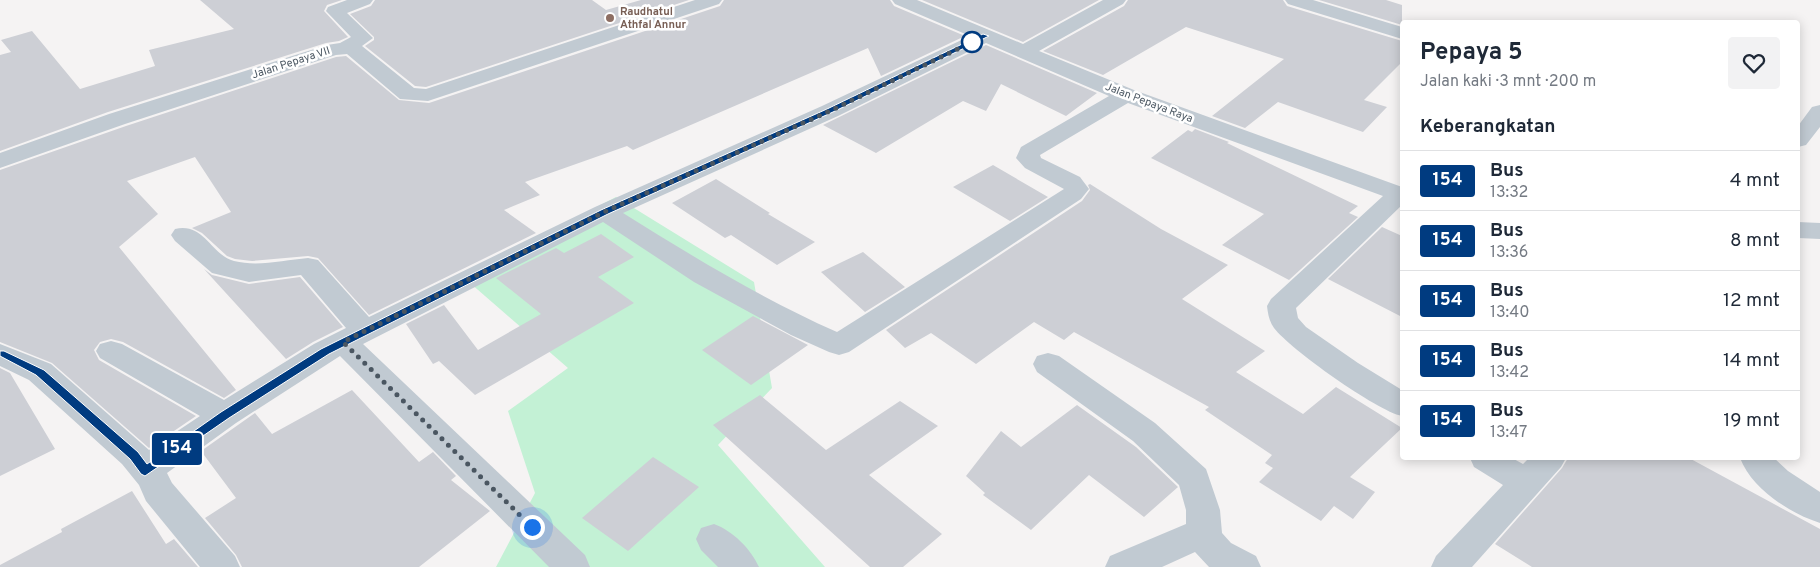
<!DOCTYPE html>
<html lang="id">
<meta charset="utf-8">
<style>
:root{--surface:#fff;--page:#f2f2f3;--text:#1f2937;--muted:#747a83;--line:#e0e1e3}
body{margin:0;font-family:Overpass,sans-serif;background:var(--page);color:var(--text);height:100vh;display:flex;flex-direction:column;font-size:19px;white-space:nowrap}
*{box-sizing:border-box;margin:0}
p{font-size:16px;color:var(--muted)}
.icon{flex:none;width:28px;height:28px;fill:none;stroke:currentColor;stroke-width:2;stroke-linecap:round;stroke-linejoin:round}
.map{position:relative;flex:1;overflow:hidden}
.panel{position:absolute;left:1400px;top:20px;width:400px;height:440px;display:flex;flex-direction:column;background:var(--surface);border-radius:5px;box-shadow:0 2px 12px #0003}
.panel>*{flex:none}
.badge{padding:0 10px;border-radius:4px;font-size:18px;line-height:32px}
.you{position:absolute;width:25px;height:25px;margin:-12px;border:4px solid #fff;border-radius:50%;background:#1a73e8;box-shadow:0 0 0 8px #1a73e833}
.map>.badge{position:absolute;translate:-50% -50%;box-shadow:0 0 0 2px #fff}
h2{padding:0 20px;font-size:19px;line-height:45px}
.round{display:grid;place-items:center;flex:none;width:52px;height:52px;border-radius:5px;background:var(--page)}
.summary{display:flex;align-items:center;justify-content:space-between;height:85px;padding:0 20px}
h1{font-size:24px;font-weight:700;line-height:38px}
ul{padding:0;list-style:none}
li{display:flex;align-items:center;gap:15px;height:60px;padding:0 20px;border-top:1px solid var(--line)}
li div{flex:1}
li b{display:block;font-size:19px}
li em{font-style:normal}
li .badge{min-width:55px;font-weight:700;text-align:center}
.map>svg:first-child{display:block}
.green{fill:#c3f1d5}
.building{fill:#cdcfd5}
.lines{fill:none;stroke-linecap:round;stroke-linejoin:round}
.minor{fill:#c1cad2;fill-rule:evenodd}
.line{fill:#003b80;stroke:#fff}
.walk{stroke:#4a5661;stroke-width:5;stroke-dasharray:0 9}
.education-dot{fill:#8d6e63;stroke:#fff;stroke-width:2}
.stop-dot{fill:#fff;stroke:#003b80;stroke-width:2.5}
.labels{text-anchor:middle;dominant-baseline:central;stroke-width:5;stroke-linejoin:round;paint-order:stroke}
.far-education-label{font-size:11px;font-weight:bold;fill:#785e54;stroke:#fff;text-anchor:start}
.far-street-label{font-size:11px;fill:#4a5661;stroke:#fff}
</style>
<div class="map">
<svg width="1820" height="567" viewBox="0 0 1820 567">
<rect width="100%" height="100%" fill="#f5f3f3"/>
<path class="green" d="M616 197 754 282 772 388 718 445 825 567H496L535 493 508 411 568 368 462 276Z"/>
<path class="building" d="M200 0H342L327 5 324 11 348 37 339 41 326 43 108 112 0 151V55L11 52 1 40 32 31 80 89 155 66 149 50 234 29Z
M375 0H592L606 10 641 0H689L426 87 415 86 365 46 374 40V37L350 14 371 6Z
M724 0H890L894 6 965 36 881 76 868 48 633 150 627 146 525 182 540 195 504 210 536 233 369 315 318 258 308 256 252 261 235 259 227 256 202 233 192 228 231 212 195 157 127 181 158 214 119 247 236 390 224 398 123 342 111 339 100 342 94 350 99 360 196 416 149 448 52 363 0 342V170L126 126 336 57 346 56 399 100 429 103 720 6Z
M922 0H1099L1023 42Z
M1128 0H1283L1287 6 1402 41V62L1364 100 1387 107 1363 132 1278 102 1245 128 1212 116 1284 59 1186 27 1103 75 1043 51 1124 6Z
M1319 0H1386L1402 5V25Z
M986 45 1097 93 1066 116 1001 84 986 111 963 101 876 153 823 125Z
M1195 129 1229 142 1227 143 1358 206 1349 213 1358 217 1289 280 1222 245 1264 214 1151 158 1188 130 1192 132Z
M993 165 1048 197 1010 221 953 187Z
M716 179 770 213 768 214 815 242 777 265 731 235 725 238 672 203Z
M1090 184 1161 229 1228 265 1182 299 1265 351 1236 372 1303 414 1336 387 1402 428 1350 477 1375 492 1353 519 1334 506 1321 521 1259 482 1273 468 1265 463 1272 455 1205 410 1209 407 1074 332 1064 340 1034 322 976 364 931 333 905 348 886 330 1082 201 1090 190 1088 185Z
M1382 227 1402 236V317L1328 279Z
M601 234 634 257 598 277 634 303 475 395 439 361 433 364 406 324 444 305 478 350 541 314 496 278 556 248 564 253Z
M863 252 905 287 865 312 821 272Z
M204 269 212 275 249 284 300 277 343 327 313 342 286 359Z
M753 316 808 345 751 385 702 350Z
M0 368 10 373 55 449 0 476Z
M352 390 419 462 433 452 456 476 451 480 490 511 419 567H242L236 555 205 518 236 498 201 451 255 413 272 434Z
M760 395 826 450 900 401 938 426 869 475 942 534 903 567H870L713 425Z
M1077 405 1136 447 1178 487 1144 517 1089 475 1031 530 983 495 985 493 966 476 1001 431 1021 447Z
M653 457 699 487 628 551 582 518Z
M1568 458H1689L1820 529V567H1532L1495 544 1562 468Z
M132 491 166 544 174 539 198 567H0V565L62 532 61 529Z"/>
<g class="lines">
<path class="minor" d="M347 0H373L370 4 347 13 373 38 362 46 414 88 426 89 695 0H722L719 4 428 101 400 99 347 54 336 55 125 124 0 168V153L109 114 327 45 340 43 351 37 326 11 328 7Z
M892 0H917L1023 44 1103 0H1126L1123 4 1039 51 1134 90 1402 187V205L1296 308 1298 318 1306 327 1358 363 1402 390V416C1377 411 1290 349 1274 328 1269 321 1268 314 1267 306L1271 299 1383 196 1128 103 1040 155 1041 158 1080 177 1089 189 1081 199 849 352 839 355 829 352 791 335 694 282 603 222 363 344 585 555 590 567H549L340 356 236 423 167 473 172 483 235 556 240 567H200L146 501 139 485 122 464 29 380 0 366V344L51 364 149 450 200 416 100 358 96 351 100 344 111 341 122 344 224 400 314 344 346 328 301 275 249 282 212 273 175 241 171 235 175 229C204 222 211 255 234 261 258 267 284 260 308 258L318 260 369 317 595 207 822 106 970 36 895 4ZM986 43 1109 96 1021 147 1016 158 1025 168 1064 189 837 332C762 299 692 256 623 213L838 116Z
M1285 0H1313L1402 27V39L1288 4Z
M1820 105V127L1806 145 1798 147V126L1812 107Z
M1798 222 1820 223V239L1798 238Z
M1048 353 1059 356 1155 423 1206 469 1220 510 1222 533 1231 543 1256 556 1261 567H1209L1195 552 1162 567H1105L1110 556 1186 524V510L1179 485 1133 441 1037 372 1033 364 1037 356Z
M1470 458H1512L1523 464 1529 458H1566L1561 467 1472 567H1431L1436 556 1503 485 1474 467Z
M1740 458H1774L1788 471 1820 492V523C1789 513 1752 489 1740 458Z
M714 524C733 531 751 549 759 567H718L701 550 696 539 701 528Z"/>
</g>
<path class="line" d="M983 34 989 36 833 112 608 214 329 354 229 418 145 476 141 474 130 459 36 375 0 356V351H4L44 370 138 452 147 464 221 412 321 349 601 210 827 109Z"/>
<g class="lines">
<path class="walk" d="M532 527 343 342 604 212 830 111 972 42"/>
</g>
<circle class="education-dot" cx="610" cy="18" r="5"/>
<circle class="stop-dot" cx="972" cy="42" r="10"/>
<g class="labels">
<g class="far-education-label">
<text x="620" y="12">Raudhatul<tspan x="620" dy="13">Athfal Annur</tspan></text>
</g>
<g class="far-street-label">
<text transform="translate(291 63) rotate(-18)">Jalan Pepaya VII</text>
<text transform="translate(1149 103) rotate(21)">Jalan Pepaya Raya</text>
</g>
</g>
</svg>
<div class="you" style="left:532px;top:527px"></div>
<b class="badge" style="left:177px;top:449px;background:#003b80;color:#fff">154</b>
<section class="panel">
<div class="summary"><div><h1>Pepaya 5</h1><p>Jalan kaki · 3 mnt · 200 m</p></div><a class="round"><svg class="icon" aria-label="heart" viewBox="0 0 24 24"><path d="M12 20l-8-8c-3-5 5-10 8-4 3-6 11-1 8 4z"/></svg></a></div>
<h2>Keberangkatan</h2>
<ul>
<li><span class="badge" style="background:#003b80;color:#fff">154</span><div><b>Bus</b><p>13:32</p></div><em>4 mnt</em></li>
<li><span class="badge" style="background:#003b80;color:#fff">154</span><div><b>Bus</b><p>13:36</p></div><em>8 mnt</em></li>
<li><span class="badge" style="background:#003b80;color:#fff">154</span><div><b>Bus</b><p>13:40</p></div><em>12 mnt</em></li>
<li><span class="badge" style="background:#003b80;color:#fff">154</span><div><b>Bus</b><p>13:42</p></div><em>14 mnt</em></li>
<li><span class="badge" style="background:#003b80;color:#fff">154</span><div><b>Bus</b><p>13:47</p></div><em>19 mnt</em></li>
</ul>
</section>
</div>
